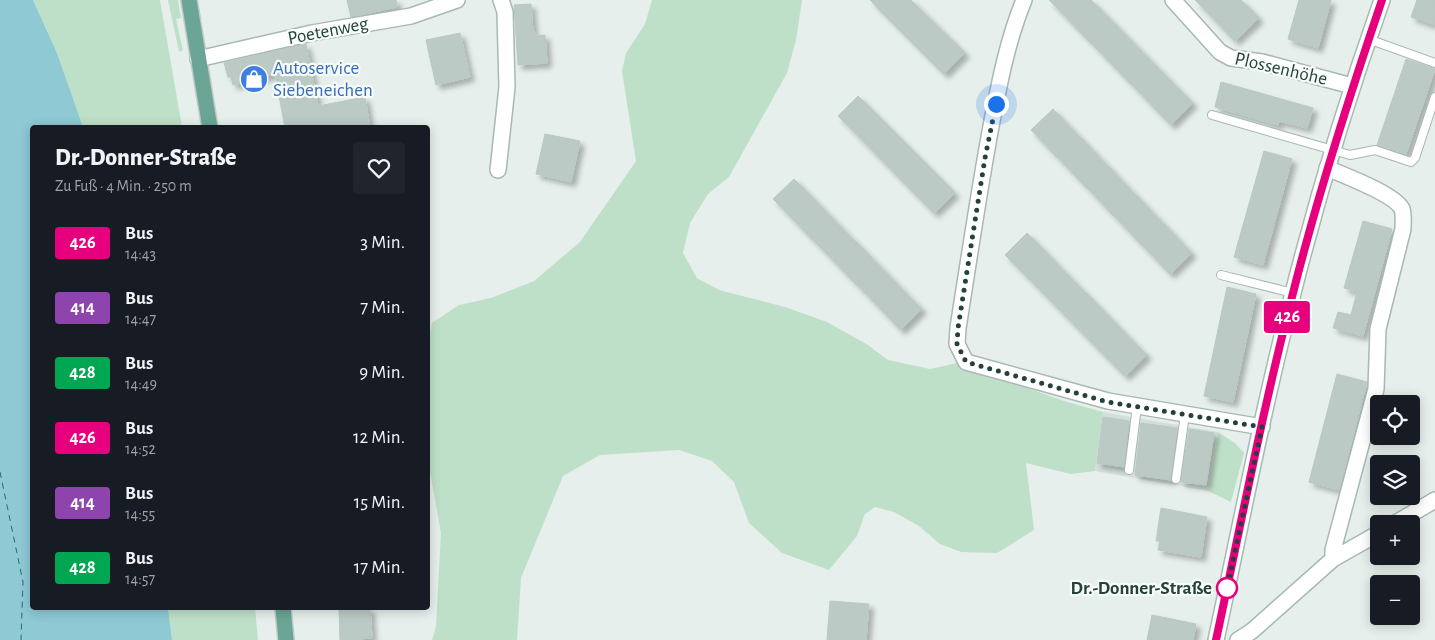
<!DOCTYPE html>
<html lang="de">
<meta charset="utf-8">
<style>
:root{--surface:#171b24;--page:#20242c;--text:#f1f3f6;--muted:#9ea1a6}
body{margin:0;font-family:"Alegreya Sans",sans-serif;background:var(--page);color:var(--text);height:100vh;display:flex;flex-direction:column;font-size:19px;white-space:nowrap}
*{box-sizing:border-box;margin:0}
p{font-size:16px;color:var(--muted)}
.icon{flex:none;width:28px;height:28px;fill:none;stroke:currentColor;stroke-width:2;stroke-linecap:round;stroke-linejoin:round}
.map{position:relative;flex:1;overflow:hidden}
.side{position:absolute;left:30px;top:125px;width:400px;height:485px;display:flex;flex-direction:column;background:var(--surface);border-radius:5px;box-shadow:0 2px 12px #0003}
.side>*{flex:none}
.badge{padding:0 10px;border-radius:4px;font-size:18px;line-height:32px}
.controls{position:absolute;left:1370px;top:395px;display:grid;gap:10px}
.controls a{display:grid;place-items:center;width:50px;height:50px;border-radius:5px;background:var(--surface);box-shadow:0 2px 12px #0003;font-size:25px}
.you{position:absolute;width:25px;height:25px;margin:-12px;border:4px solid #fff;border-radius:50%;background:#1a73e8;box-shadow:0 0 0 8px #1a73e833}
.map>.badge{position:absolute;translate:-50% -50%;box-shadow:0 0 0 2px #fff}
.round{display:grid;place-items:center;flex:none;width:52px;height:52px;border-radius:5px;background:var(--page)}
.headline{display:flex;align-items:center;justify-content:space-between;height:85px;padding:0 25px}
h1{font-size:24px;font-weight:800;line-height:38px}
ul{padding:0;list-style:none}
li{display:flex;align-items:center;gap:15px;height:65px;padding:0 25px}
li div{flex:1}
li b{display:block;font-size:19px}
li em{font-style:normal}
li .badge{min-width:55px;font-weight:700;text-align:center}
.map>svg:first-child{display:block}
.built{fill:#d4dfda}
.green{fill:#bfe0c8}
.water{fill:#8ec9d4}
.lines{fill:none;stroke-linecap:round;stroke-linejoin:round}
.ferry{stroke:#1c6f80;stroke-width:1;stroke-dasharray:6 5;stroke-linecap:butt}
.building{fill:#bbcac4;stroke:#b8c9c2;filter:url(#shadow)}
.lane-casing{stroke:#a8b8b2;stroke-width:10}
.street-casing{stroke:#a8b8b2;stroke-width:18}
.secondary-casing{stroke:#a4bbb3;stroke-width:18}
.primary-casing{stroke:#c2cac8;stroke-width:18}
.lane{stroke:#fff;stroke-width:8}
.street{stroke:#fff;stroke-width:15}
.secondary{stroke:#fff;stroke-width:15}
.primary{stroke:#6aa596;stroke-width:15}
.line-casing{stroke:#fff;stroke-width:11}
.line{stroke:#e6007e;stroke-width:8}
.walk{stroke:#24423a;stroke-width:5;stroke-dasharray:0 9}
.stop-dot{fill:#fff;stroke:#e6007e;stroke-width:2.5}
.labels{text-anchor:middle;dominant-baseline:central;stroke-width:4.5;stroke-linejoin:round;paint-order:stroke}
.street-label{font-size:19px;fill:#24423a;stroke:#f7fbf9}
.shop-label{font-size:19px;fill:#366cbe;stroke:#f7fbf9;text-anchor:start}
.stop-label{font-size:19px;font-weight:bold;fill:#24423a;stroke:#f7fbf9;text-anchor:end}
</style>
<div class="map">
<svg width="1435" height="640" viewBox="0 0 1435 640">
<defs>
<filter id="shadow"><feDropShadow dx="4.5" dy="4.5" stdDeviation="2.5" flood-color="#0004"/></filter>
</defs>
<rect width="100%" height="100%" fill="#e6efeb"/>
<path class="built" d="M1103 412 1218 432 1208 491 1095 471Z"/>
<path class="green" d="M33 0H160L182 127H83L57 53Z
M168 0H178L181 18 176 19 183 50 179 52Z
M652 0H802L796 40 787 73 729 177 708 194 690 223 683 253 697 278 719 290 785 307 827 322 868 345 888 360 930 369 962 362 968 367 1064 401 1103 412 1095 471 1071 474 1026 463 1034 530 997 553 961 552 940 544 919 526 894 512 875 507 865 514 857 536 829 570 782 553 749 523 734 482 712 461 679 450 600 455 563 476 521 578 517 640H432L436 627 441 533 428 461V341L432 323 459 305 491 298 534 281 580 242 636 161 622 71 626 53 645 24Z
M1218 432 1235 443 1244 453 1231 502 1208 491Z
M168 608H255L258 640H172Z"/>
<path class="water" d="M0 0H33L57 53 83 127 32 128V608H168L172 640H0Z"/>
<g class="lines">
<path class="ferry" d="M0 472 23 582 21 640"/>
</g>
<path class="building" d="M347 0H396L397 7 351 17Z
M870 0H911L965 53 944 74Z
M1049 0H1091L1193 103 1171 125Z
M1195 0H1241L1259 18 1235 41Z
M1299 0H1331L1318 48 1288 39Z
M1417 0H1435V25L1411 17Z
M531 4 533 32H535L536 36 545 35 547 63 518 65 514 5Z
M460 33 470 77 436 85 426 40Z
M306 44 318 106 365 97 370 128H285L275 74 233 85 231 77H228L224 63Z
M1406 59 1435 69 1406 154 1377 145Z
M1221 82 1313 108 1307 128 1279 121 1278 125 1215 107Z
M858 96 955 193 934 213 838 116Z
M1053 109 1192 253 1170 274 1031 130Z
M545 134 580 141 571 182 536 174Z
M1264 151 1292 159 1263 265 1234 257Z
M794 179 922 309 901 330 773 199Z
M1363 221 1392 229 1363 336 1333 328 1338 312 1351 315 1357 292 1344 288Z
M1027 233 1147 355 1125 376 1005 255Z
M1227 287 1256 294 1233 402 1204 396Z
M1337 374 1367 382 1339 490 1309 482Z
M1103 417 1129 421 1124 467 1097 463Z
M1141 423 1177 428 1171 480 1135 475Z
M1189 429 1214 433 1206 485 1181 482Z
M1161 508 1207 517 1201 557 1158 550 1160 541H1156Z
M830 601 869 604 866 640H827Z
M339 608H370L372 638 340 640Z
M1152 615 1196 624 1193 640H1147Z"/>
<g class="lines">
<defs>
<path id="lane" d="M1368 39 1435 63
M1212 115 1350 155 1375 150 1411 162 1415 158 1435 97
M1221 275 1293 293
M1129 470 1137 406
M1176 479 1185 414"/>
<path id="street" d="M1024 0C1008 39 1000 80 992 121 979 190 969 259 958 328L957 344 966 362 1108 401 1262 427
M1173 0 1220 52 1231 58 1262 62 1352 86
M198 59 312 33 411 16 457 0
M1327 168C1343 175 1395 194 1402 209 1404 215 1403 222 1403 229L1378 329 1376 389 1333 550V559
M498 170 507 87 505 12 501 0
M1394 524 1435 500
M1238 640 1252 631 1333 559 1379 533"/>
<path id="secondary" d="M1216 640C1241 524 1263 408 1293 293 1318 194 1348 96 1382 0"/>
<path id="primary" d="M189 0 210 128
M283 608 286 640"/>
</defs>
<use href="#lane" class="lane-casing"/>
<use href="#street" class="street-casing"/>
<use href="#secondary" class="secondary-casing"/>
<use href="#primary" class="primary-casing"/>
<use href="#lane" class="lane"/>
<use href="#street" class="street"/>
<use href="#secondary" class="secondary"/>
<use href="#primary" class="primary"/>
</g>
<g class="lines">
<defs>
<path id="line" d="M1216 640C1241 524 1263 408 1293 293 1318 194 1349 97 1382 0"/>
</defs>
<use href="#line" class="line-casing"/>
<use href="#line" class="line"/>
<path class="walk" d="M996 104 985 158 958 328 957 344 966 362 1108 402 1262 427 1227 588"/>
</g>
<defs>
<symbol id="shop-disc" viewBox="-11 -11 22 22"><circle r="9.5" fill="#3f7fe0" stroke="#f7fbf9"/><path d="M-5-2.5h2.3a2.7 3.5 0 0 1 5.4 0H5L5.5 6h-11ZM-1.5-2.5h3a1.5 2.3 0 0 0-3 0Z" fill="#fff"/></symbol>
</defs>
<g fill-rule="evenodd">
<use href="#shop-disc" x="238" y="63" width="32" height="32"/>
</g>
<circle class="stop-dot" cx="1227" cy="588" r="10"/>
<g class="labels">
<g class="street-label">
<text transform="translate(328 31) rotate(-11)">Poetenweg</text>
<text transform="translate(1281 69) rotate(13)">Plossenhöhe</text>
</g>
<g class="shop-label">
<text x="273" y="68">Autoservice<tspan x="273" dy="22">Siebeneichen</tspan></text>
</g>
<g class="stop-label">
<text x="1212" y="588">Dr.-Donner-Straße</text>
</g>
</g>
</svg>
<div class="controls">
<a><svg class="icon" aria-label="locate" viewBox="0 0 24 24"><circle cx="12" cy="12" r="6"/><path d="M12 2v4M12 18v4M2 12h4M18 12h4"/></svg></a>
<a><svg class="icon" aria-label="layers" viewBox="0 0 24 24"><path d="M12 4l9 5-9 5-9-5zM3 14l9 5 9-5"/></svg></a>
<a>+</a>
<a>−</a>
</div>
<div class="you" style="left:996px;top:104px"></div>
<b class="badge" style="left:1287px;top:317px;background:#e6007e;color:#fff">426</b>
<section class="side">
<div class="headline"><div><h1>Dr.-Donner-Straße</h1><p>Zu Fuß · 4 Min. · 250 m</p></div><a class="round"><svg class="icon" aria-label="heart" viewBox="0 0 24 24"><path d="M12 20l-8-8c-3-5 5-10 8-4 3-6 11-1 8 4z"/></svg></a></div>
<ul>
<li><span class="badge" style="background:#e6007e;color:#fff">426</span><div><b>Bus</b><p>14:43</p></div><em>3 Min.</em></li>
<li><span class="badge" style="background:#8e44ad;color:#fff">414</span><div><b>Bus</b><p>14:47</p></div><em>7 Min.</em></li>
<li><span class="badge" style="background:#00a651;color:#fff">428</span><div><b>Bus</b><p>14:49</p></div><em>9 Min.</em></li>
<li><span class="badge" style="background:#e6007e;color:#fff">426</span><div><b>Bus</b><p>14:52</p></div><em>12 Min.</em></li>
<li><span class="badge" style="background:#8e44ad;color:#fff">414</span><div><b>Bus</b><p>14:55</p></div><em>15 Min.</em></li>
<li><span class="badge" style="background:#00a651;color:#fff">428</span><div><b>Bus</b><p>14:57</p></div><em>17 Min.</em></li>
</ul>
</section>
</div>
